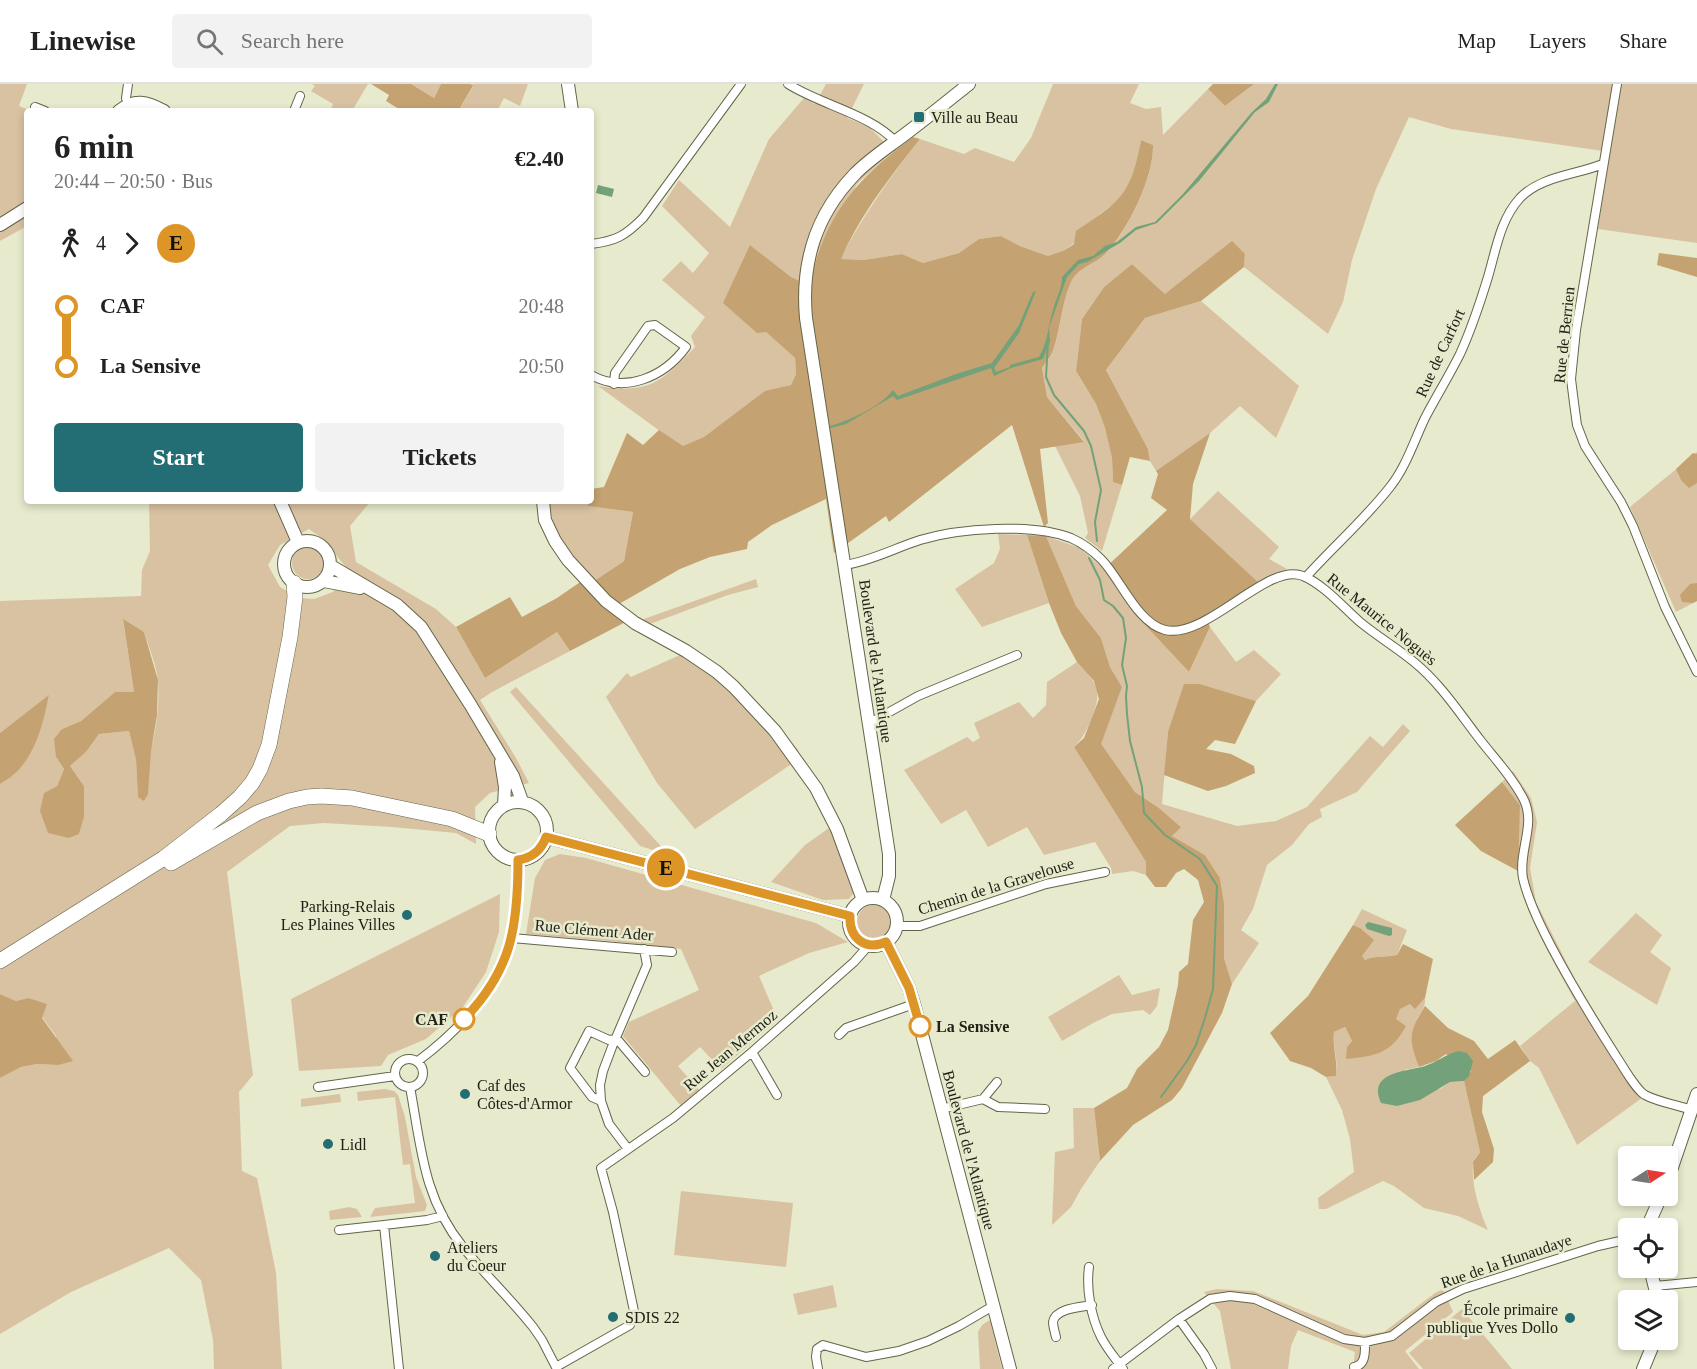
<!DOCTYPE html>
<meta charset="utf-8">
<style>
:root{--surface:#fff;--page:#f2f2f2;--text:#222;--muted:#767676;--line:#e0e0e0;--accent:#236e74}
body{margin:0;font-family:"Times New Roman",serif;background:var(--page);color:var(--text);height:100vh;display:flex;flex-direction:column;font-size:22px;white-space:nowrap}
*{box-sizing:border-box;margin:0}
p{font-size:20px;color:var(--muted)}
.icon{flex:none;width:33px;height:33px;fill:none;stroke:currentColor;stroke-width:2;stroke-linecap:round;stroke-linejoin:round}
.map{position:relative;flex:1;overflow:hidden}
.sheet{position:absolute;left:24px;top:24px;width:570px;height:396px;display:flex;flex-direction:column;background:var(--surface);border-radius:6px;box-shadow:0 3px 9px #0003}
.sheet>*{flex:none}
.badge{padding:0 12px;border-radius:20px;font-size:21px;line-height:39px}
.needle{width:39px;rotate:78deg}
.fabs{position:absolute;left:1618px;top:1062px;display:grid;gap:12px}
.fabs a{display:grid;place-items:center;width:60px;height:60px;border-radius:6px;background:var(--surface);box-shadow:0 3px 9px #0003;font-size:30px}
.map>.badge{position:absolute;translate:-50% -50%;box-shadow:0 0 0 3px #fff}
.legs{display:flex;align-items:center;gap:9px;height:66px;padding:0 30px;font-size:20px}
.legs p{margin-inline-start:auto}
.overview{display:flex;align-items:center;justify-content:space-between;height:102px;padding:0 30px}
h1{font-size:33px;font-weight:700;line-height:45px}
.action{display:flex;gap:12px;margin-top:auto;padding:12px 30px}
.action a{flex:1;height:69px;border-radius:6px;background:var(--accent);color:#fff;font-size:24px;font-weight:700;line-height:69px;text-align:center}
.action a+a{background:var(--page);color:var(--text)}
ul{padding:0 30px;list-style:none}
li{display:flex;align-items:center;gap:21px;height:60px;font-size:22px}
li i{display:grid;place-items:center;width:9px;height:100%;margin:0 8px;background:currentColor}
li i::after{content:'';width:15px;height:15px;margin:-8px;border:4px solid;border-radius:50%;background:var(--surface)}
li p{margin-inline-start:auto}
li:first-child i{background:linear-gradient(#0000 50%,currentColor 0)}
li:last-child i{background:linear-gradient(currentColor 50%,#0000 0)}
header{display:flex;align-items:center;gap:36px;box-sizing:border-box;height:84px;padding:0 30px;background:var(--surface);border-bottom:2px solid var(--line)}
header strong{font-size:28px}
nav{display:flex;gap:33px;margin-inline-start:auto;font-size:21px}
.search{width:420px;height:54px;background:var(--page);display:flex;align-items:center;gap:15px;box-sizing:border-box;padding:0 21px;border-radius:6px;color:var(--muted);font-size:22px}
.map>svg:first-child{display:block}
.green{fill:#d9c2a2;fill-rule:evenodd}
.forest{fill:#c5a271}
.water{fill:#73a179}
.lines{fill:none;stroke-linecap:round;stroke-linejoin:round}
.stream{stroke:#73a179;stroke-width:2}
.street-casing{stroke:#63654a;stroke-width:10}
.secondary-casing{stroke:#63654a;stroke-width:14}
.highway-casing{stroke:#63654a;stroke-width:16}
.street{stroke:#fff;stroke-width:8}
.secondary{stroke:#fff;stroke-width:12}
.highway{stroke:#fff;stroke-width:15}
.line-1-casing{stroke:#fff;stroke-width:14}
.line-1{stroke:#dd9525;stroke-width:9}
.poi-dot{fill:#236e74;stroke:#e7eacc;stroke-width:2}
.stop-1-dot{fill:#fff;stroke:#dd9525;stroke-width:3}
.labels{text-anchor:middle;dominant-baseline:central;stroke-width:5;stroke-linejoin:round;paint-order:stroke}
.poi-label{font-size:16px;fill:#212217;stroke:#e7eacc;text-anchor:start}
.street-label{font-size:16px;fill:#212217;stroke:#e7eacc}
.stop-label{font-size:16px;font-weight:bold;fill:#212217;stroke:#e7eacc;text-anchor:end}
</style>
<header>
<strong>Linewise</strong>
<div class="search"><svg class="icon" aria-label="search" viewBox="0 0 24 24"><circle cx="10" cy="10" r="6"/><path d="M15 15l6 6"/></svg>Search here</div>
<nav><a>Map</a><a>Layers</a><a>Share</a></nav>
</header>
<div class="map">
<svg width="1697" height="1285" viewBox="0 0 1697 1285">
<rect width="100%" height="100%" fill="#e7eacc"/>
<path class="green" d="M0 0H27L19 22 31 27H27V142L0 157Z
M312 0H368L352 27H330L333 20 311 7 315 2Z
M411 0H441L434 14Z
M470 0H528L520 22 504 14 497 27H458L473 3Z
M826 0H864L847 34 869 43 893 67 857 100 810 203 791 193 750 161 766 248 795 274 796 290 791 301 765 308 704 353 682 363 598 302C650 310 660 299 695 263L691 252 705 233 662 196 681 177 693 189 709 169 662 122 679 96 730 143 769 55 804 14 815 20Z
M1053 0H1139L1130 19 1146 25 1161 23 1163 51 1208 5 1225 22 1254 0H1697V159L1598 145 1610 68 1451 45 1409 33 1376 105 1352 176 1343 218 1328 250 1244 183 1245 170 1165 210 1132 180 1104 203 1082 235 1076 287 1096 320 1105 344 1112 374 1113 398 1122 401 1102 467 1085 454 1088 449 1080 412 1055 362 1084 357 1047 313 1042 284C1045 280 1050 274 1052 269 1061 247 1061 220 1071 198 1078 183 1096 180 1106 169 1128 147 1154 93 1153 61L1141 56 1136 84 1126 107 1116 118 1100 130 1074 159 1065 166 1048 172 1020 162 1001 152 979 155 959 169 923 179 902 170 864 176 840 175C863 132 890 93 920 55L964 70 975 64 1014 78 1031 54Z
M1201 217 1299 302 1276 354 1240 322 1210 349 1156 387 1150 377 1148 365 1106 286 1145 234Z
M1697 368V517L1676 528 1630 423Z
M1218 407 1279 463 1269 475 1287 485 1258 498 1190 435Z
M149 417H371L350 442 356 478 436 525 456 543 485 594 557 548 570 567 492 608 480 616 516 674 529 699 490 709 475 723 476 760 456 749 392 743 324 739 290 742 227 788 253 991 239 1008 242 1087 257 1094 276 1189 282 1285H214L213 1256 201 1196 169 1164 71 1208 0 1250V994L21 983 37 980 58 981 56 952 28 914 16 917 0 910V700C34 682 40 645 49 612L0 649V517L141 512 142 486 150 467ZM309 445 323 455 349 487 333 508 314 515 300 514 280 503 268 481 280 461ZM123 536 144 548C149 564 157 582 158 598 161 637 149 675 138 712L136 676 129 647 99 650 86 668 70 682 84 702V732L79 750 44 709 57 702 64 685 56 673 62 645 81 637 115 608H134Z
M549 417H587L589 422 633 428 624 477 595 497C572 481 551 445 549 417Z
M998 450 1027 451 1049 519 982 543 955 505 994 479 1000 465Z
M1046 452 1080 464 1104 485 1130 525 1189 588 1210 543 1236 578 1254 566 1281 590 1256 617 1200 600 1168 648 1162 720 1237 742 1276 737 1307 723 1370 652 1383 663 1403 640 1410 647 1357 708 1320 725 1322 733 1309 740 1292 761 1267 781 1253 825 1241 846 1259 859 1232 900 1224 874V819L1220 794 1205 771 1172 752 1180 742 1159 724 1135 708 1100 660 1122 603 1110 583 1101 554 1076 522Z
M292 479a16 16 0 1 1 32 0a16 16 0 1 1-32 0Z
M756 495 758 503 728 511 650 540 641 536Z
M691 566 770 633 799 667 789 672 793 679 695 745 657 699 606 613 627 589 631 593Z
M1077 578C1098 601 1103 605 1091 636 1086 647 1083 654 1074 663L1146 778V791L1133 787 1112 790 1111 784 1095 758 1044 771 1027 743 988 763 966 726 941 740 904 686 967 653 973 658 980 654 974 639 1019 618 1033 634 1046 621 1047 598Z
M516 603 669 771 640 762 510 608Z
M1513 687 1531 714 1537 738 1530 784 1536 818 1575 895 1627 982 1647 1007 1697 1024V1034L1642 1014 1577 1061 1539 984 1530 977 1520 962 1575 917C1557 883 1520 824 1518 786 1516 765 1519 742 1520 721L1502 698Z
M829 744 855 807 849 815 823 816 771 798 805 761Z
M560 770 586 774 816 839 848 858 809 869 759 892 778 936 721 985 700 963 678 982 699 1006 681 1022 623 952 629 938 699 906 681 865 610 857 526 850 535 794 545 776Z
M500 810 499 848 486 888 463 923 426 955 388 971 381 982 299 987 291 915Z
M857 838a17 17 0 1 1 34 0a17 17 0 1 1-34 0Z
M1362 825 1407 846 1397 871C1386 874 1375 871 1365 876L1361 872 1360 844 1353 841Z
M1636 829 1662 851 1650 868 1671 884 1657 921 1588 878Z
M1119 891 1132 911 1160 904 1157 922 1150 931 1143 926 1112 930 1093 939 1062 957 1048 933Z
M1425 914C1426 924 1420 927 1417 936 1411 950 1414 970 1419 983L1404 986 1440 1005 1450 998 1464 997 1480 1068C1477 1072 1473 1076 1473 1081 1471 1101 1480 1128 1488 1146L1458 1132 1424 1124 1394 1102 1383 1097 1326 1125H1319L1318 1114 1354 1088 1350 1055 1342 1026 1326 993 1336 992C1339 977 1332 963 1334 948L1345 943 1352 957 1347 963 1406 942 1395 935 1400 924 1410 920 1415 924Z
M385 1005 394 1007 398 1011 405 1033 416 1093 427 1121 425 1127 370 1133 375 1124 415 1119 410 1080 403 1081 395 1013 358 1017 357 1008Z
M340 1010 341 1018 301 1023V1015Z
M1073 1024H1094L1100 1077 1081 1105 1071 1123 1052 1141 1055 1068 1074 1064Z
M681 1107 793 1119 786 1183 674 1171Z
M349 1123 357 1125 362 1133 330 1136 329 1127Z
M833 1201 837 1223 798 1231 793 1210Z
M1217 1205 1253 1207 1363 1251 1384 1248 1435 1209 1443 1205 1453 1228 1405 1267 1419 1285H1353L1355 1268 1298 1246 1291 1262 1288 1285H1231L1220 1227 1204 1208Z
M1462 1225 1512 1285H1423L1409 1269Z
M990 1236 1002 1285H980L978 1248 982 1241Z"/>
<path class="forest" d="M371 0H411L434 14 441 0H470L473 2 458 27H402L386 17 389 11Z
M1213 0H1254L1225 22 1208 5Z
M913 53 920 55C891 92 860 131 841 175L864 176 902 170 923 179 959 169 979 155 1001 152 1020 162 1048 172 1065 166 1074 160 1076 147C1121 117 1131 111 1141 56L1153 61C1154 93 1128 146 1106 169 1096 180 1078 183 1071 198 1061 220 1061 246 1052 269 1050 274 1045 279 1042 284L1047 313 1084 358 1040 365 1048 439 1044 443 1012 341 889 438 886 432 834 469 826 415 772 441 748 458 747 465 710 473 680 485 619 520 637 532 570 567 557 548 485 594 456 543 510 513 522 533 557 514 589 492 596 496 624 477 633 428 588 422 587 417H591V405L604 403 627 349 643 361 659 346 683 362 704 353 765 307 791 301 796 290 795 274 766 248 757 249 723 219 750 161 791 193 810 202C823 133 857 94 913 53Z
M1232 157 1245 170 1244 183 1201 217 1145 234 1106 286 1148 365 1150 377 1130 373 1122 401 1113 398 1112 374 1105 344 1096 320 1076 287 1082 235 1104 203 1132 180 1165 210Z
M1659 169 1697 174V193L1657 181Z
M1210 349 1193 400 1190 435 1258 498 1205 531 1210 543 1189 588 1130 525 1104 485 1167 426 1151 414 1158 390 1156 387Z
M1693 369 1697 370V399L1689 404 1681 396 1676 385Z
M1027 451 1046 452 1076 522 1101 554 1110 583 1122 603 1101 660 1135 708 1159 724 1181 743 1172 752 1205 771 1220 794 1224 819V874L1232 900 1222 929 1182 1004 1172 1016 1133 1041 1100 1077 1094 1024 1127 1004 1137 985 1159 963 1168 946 1178 901 1179 888 1188 880 1193 836 1204 818 1198 796 1184 785 1176 789 1166 803H1155L1146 791V778L1074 663 1084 654 1099 615 1094 597 1077 578 1061 549 1049 519Z
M1697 499V517L1693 519 1682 518 1680 511 1690 500Z
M123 535 144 548 158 596 157 631 151 667 148 710 144 717 138 713 136 676 129 647 99 650 86 668 70 682 84 702V733L79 750 69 754 48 749 40 727 44 709 57 702 64 685 56 673 54 655 62 645 81 637 115 608H134Z
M1184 600H1200L1256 617 1235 660 1215 656 1206 665 1231 670 1254 682 1255 689 1226 702 1208 707 1164 691 1168 648Z
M49 611C42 645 33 683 0 700V649Z
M1502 698 1520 721 1518 787 1481 767 1455 741Z
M1353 841 1360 844 1374 856 1362 872 1365 876C1375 871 1386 874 1397 871L1403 860 1433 875 1425 914 1415 925 1410 920 1400 925 1396 935 1406 942C1391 970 1375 972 1346 975L1347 963 1352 957 1345 943 1334 948C1332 963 1338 977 1336 992L1326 993 1311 984 1290 977 1270 949 1308 912Z
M0 910 16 917 28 914 47 920 42 934 73 977 58 981 37 980 21 983 0 994Z
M1425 922 1448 944 1474 957 1488 975 1515 956 1530 977 1483 1012 1482 1028 1494 1065 1493 1078 1474 1096 1473 1078 1480 1068 1464 997 1471 987 1446 970 1436 977 1419 983C1408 954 1409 948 1425 922Z"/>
<path class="water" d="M1275 0H1278L1269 18 1255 28 1199 97 1157 139 1136 146 1120 159 1087 178 1079 180 1067 193 1049 244 1050 257 1043 275 1011 284 994 292 991 284 897 316 893 312 846 340 827 345V343C847 337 880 324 893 306L898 312 956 290 992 279 1019 241 1033 208 1036 207 1019 249 994 284 996 288 1010 283V281L1039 273C1048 258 1048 242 1053 226 1056 214 1062 205 1062 193L1078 176 1093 172 1105 162 1117 158 1136 143 1155 138 1183 110 1252 28 1266 15Z
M598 101 614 105 612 113 596 109Z
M1368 838 1392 844V851L1389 852 1367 845 1365 841Z
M1459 967 1467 969 1473 977 1469 992 1464 997 1450 998 1420 1016 1397 1022 1381 1019C1367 988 1405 988 1425 982 1437 978 1446 970 1459 967Z"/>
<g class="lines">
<path class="stream" d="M1048 258 1046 293 1054 311 1084 347 1091 362 1101 406 1095 438 1097 457
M1089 474 1100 496 1104 516 1113 522 1123 534 1126 554 1122 581 1127 602 1126 612 1127 630 1130 657 1142 703 1144 729 1165 751 1200 775 1217 802 1213 905 1205 934 1196 961 1187 977 1161 1013"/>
<defs>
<path id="street" d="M788 0C821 21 870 30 896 58
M1617 0 1576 246 1571 295 1574 319 1577 341 1585 362 1621 418 1633 442 1665 523 1697 588
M128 20 126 14 128 0
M35 23 45 27
M294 27 300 12
M591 160C616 157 625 152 643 134L741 0
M591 291C625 310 664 293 686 263L655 241 648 242 615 289 614 300
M845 481C871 477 895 464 920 456 960 444 1032 439 1071 454 1082 459 1093 467 1101 475 1120 494 1137 539 1165 546 1206 556 1268 477 1303 492 1323 500 1344 524 1360 538 1377 552 1397 564 1414 578 1441 600 1460 630 1481 657 1496 676 1513 694 1524 716 1536 741 1518 768 1523 794 1528 817 1540 841 1551 862 1571 900 1593 936 1616 972 1623 982 1635 1005 1645 1011 1658 1018 1677 1021 1692 1026
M1306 493C1333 463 1365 435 1390 403 1406 383 1414 357 1425 334 1436 313 1449 292 1460 270 1471 246 1480 219 1488 193 1496 166 1500 136 1520 114 1541 92 1576 91 1603 80
M868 640 918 612 1017 571
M897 842H920L1046 800 1105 788
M512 854 672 868
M839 951 846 944 914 920
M752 968 777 1011
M395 989a14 14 0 1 1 28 0a14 14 0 1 1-28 0Z
M418 977C457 948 501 903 512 854 518 829 518 801 518 775
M318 1003 395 992
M410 1003C421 1062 423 1114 463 1163 485 1191 511 1215 533 1243L542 1256 557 1285
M983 1015 997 998
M601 1017 592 1013 570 984 589 947 609 956 617 955 645 988
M941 1025 983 1015 998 1023 1045 1025
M628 1065 609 1040 601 1017 600 1001 603 987 612 963 647 881 644 865
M339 1146 384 1141
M1089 1183C1086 1205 1091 1233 1101 1253 1107 1265 1116 1275 1123 1285
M1655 1202 1697 1198
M1179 1235 1204 1270 1212 1285
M1056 1253C1055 1249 1053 1242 1053 1238 1055 1224 1081 1223 1092 1221
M556 1283 630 1241 634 1227 613 1128 601 1084 673 1034 752 968 854 878 869 861
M1354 1283C1366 1281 1365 1268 1365 1258
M399 1285 384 1141 427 1136 443 1132
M818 1285 816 1273 817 1265 823 1261 866 1273 899 1267 928 1257 959 1242 993 1222
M1113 1285 1179 1235 1210 1215 1230 1212 1255 1215 1344 1255 1365 1258 1392 1252 1436 1218 1463 1205 1598 1162 1629 1155"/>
<path id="secondary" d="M568 0 572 27
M119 27C135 14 147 18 164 27
M0 141 27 124
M280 417 298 458
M543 417 545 436 555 457 568 476 606 517 635 539 686 567 717 588 734 603 775 647 816 704 837 745 863 816
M284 480a23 23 0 1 1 46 0a23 23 0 1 1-46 0Z
M331 482 397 521 421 543 470 620 513 692 522 717
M324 497 360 504
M501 678 505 703 504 721
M489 747a29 29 0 1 1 58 0a29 29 0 1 1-58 0Z
M546 753 850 832
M849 838a24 24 0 1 1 48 0a24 24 0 1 1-48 0Z
M883 816 889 792V770L806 234C801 179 815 132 854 91 869 75 890 62 908 48 928 33 949 16 969 0
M886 858 909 904 914 920 1010 1285
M1668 1095 1697 1010
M1647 1144 1661 1112
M1650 1184 1658 1216
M1643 1285 1655 1256"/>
<path id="highway" d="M171 779 257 729 289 717 307 713 321 712 352 714 452 735 489 750
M0 877 164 774 221 730 240 713 252 699 260 685 269 661 290 553 295 513 294 499"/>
</defs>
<use href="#street" class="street-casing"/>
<use href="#secondary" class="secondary-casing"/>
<use href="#highway" class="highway-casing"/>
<use href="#street" class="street"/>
<use href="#secondary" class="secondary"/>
<use href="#highway" class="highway"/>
</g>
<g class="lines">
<defs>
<path id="line-1" d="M464 935C512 886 518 842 518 776 532 774 541 767 546 753L850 832C849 854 865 867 886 858L909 904 920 942"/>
</defs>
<use href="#line-1" class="line-1-casing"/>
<use href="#line-1" class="line-1"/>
</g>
<g class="poi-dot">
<rect x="913" y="27" width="12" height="12" rx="3"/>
<circle cx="407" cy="831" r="6"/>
<circle cx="465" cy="1010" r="6"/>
<circle cx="328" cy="1060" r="6"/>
<circle cx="435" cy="1172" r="6"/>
<circle cx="613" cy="1233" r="6"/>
<circle cx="1570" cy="1234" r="6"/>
</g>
<g class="stop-1-dot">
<circle cx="464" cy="935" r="10"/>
<circle cx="920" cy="942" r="10"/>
</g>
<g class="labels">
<g class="poi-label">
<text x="931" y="33">Ville au Beau</text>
<text x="395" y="822" text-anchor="end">Parking-Relais<tspan x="395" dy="18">Les Plaines Villes</tspan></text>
<text x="477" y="1001">Caf des<tspan x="477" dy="18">Côtes-d'Armor</tspan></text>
<text x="340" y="1060">Lidl</text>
<text x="447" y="1163">Ateliers<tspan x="447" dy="18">du Coeur</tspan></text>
<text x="1558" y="1225" text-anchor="end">École primaire<tspan x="1558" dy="18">publique Yves Dollo</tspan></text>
<text x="625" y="1233">SDIS 22</text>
</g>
<g class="street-label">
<text transform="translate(1564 251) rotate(-84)">Rue de Berrien</text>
<text transform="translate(1440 269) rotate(-65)">Rue de Carfort</text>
<text transform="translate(1382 535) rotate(39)">Rue Maurice Noguès</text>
<text transform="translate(876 577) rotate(82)">Boulevard de l'Atlantique</text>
<text transform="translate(996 802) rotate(-17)">Chemin de la Gravelouse</text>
<text transform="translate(594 846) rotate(5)">Rue Clément Ader</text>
<text transform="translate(730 966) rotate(-40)">Rue Jean Mermoz</text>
<text transform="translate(969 1066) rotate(75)">Boulevard de l'Atlantique</text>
<text transform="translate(1506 1177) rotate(-19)">Rue de la Hunaudaye</text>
</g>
<g class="stop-label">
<text x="448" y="935">CAF</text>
<text x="936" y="942" text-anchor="start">La Sensive</text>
</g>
</g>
</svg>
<div class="fabs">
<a><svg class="needle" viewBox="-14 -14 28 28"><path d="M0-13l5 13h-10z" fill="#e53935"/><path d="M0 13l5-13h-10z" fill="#767676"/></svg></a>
<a><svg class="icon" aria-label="locate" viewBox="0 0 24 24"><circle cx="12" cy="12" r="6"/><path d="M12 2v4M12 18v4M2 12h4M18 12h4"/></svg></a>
<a><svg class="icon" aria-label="layers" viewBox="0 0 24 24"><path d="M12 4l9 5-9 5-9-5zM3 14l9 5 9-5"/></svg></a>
</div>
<b class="badge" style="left:666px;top:784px;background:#dd9525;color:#111">E</b>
<section class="sheet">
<div class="overview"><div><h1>6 min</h1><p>20:44 – 20:50 · Bus</p></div><b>€2.40</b></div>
<div class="legs"><svg class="icon" aria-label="walk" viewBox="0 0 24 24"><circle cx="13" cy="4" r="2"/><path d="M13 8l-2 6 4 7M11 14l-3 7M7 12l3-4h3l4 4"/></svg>4<svg class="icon" aria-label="forward" viewBox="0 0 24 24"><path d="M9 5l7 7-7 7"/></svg><b class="badge" style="background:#dd9525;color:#111">E</b></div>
<ul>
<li><i style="color:#dd9525"></i><b>CAF</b><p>20:48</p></li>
<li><i style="color:#dd9525"></i><b>La Sensive</b><p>20:50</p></li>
</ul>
<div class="action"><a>Start</a><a>Tickets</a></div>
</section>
</div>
